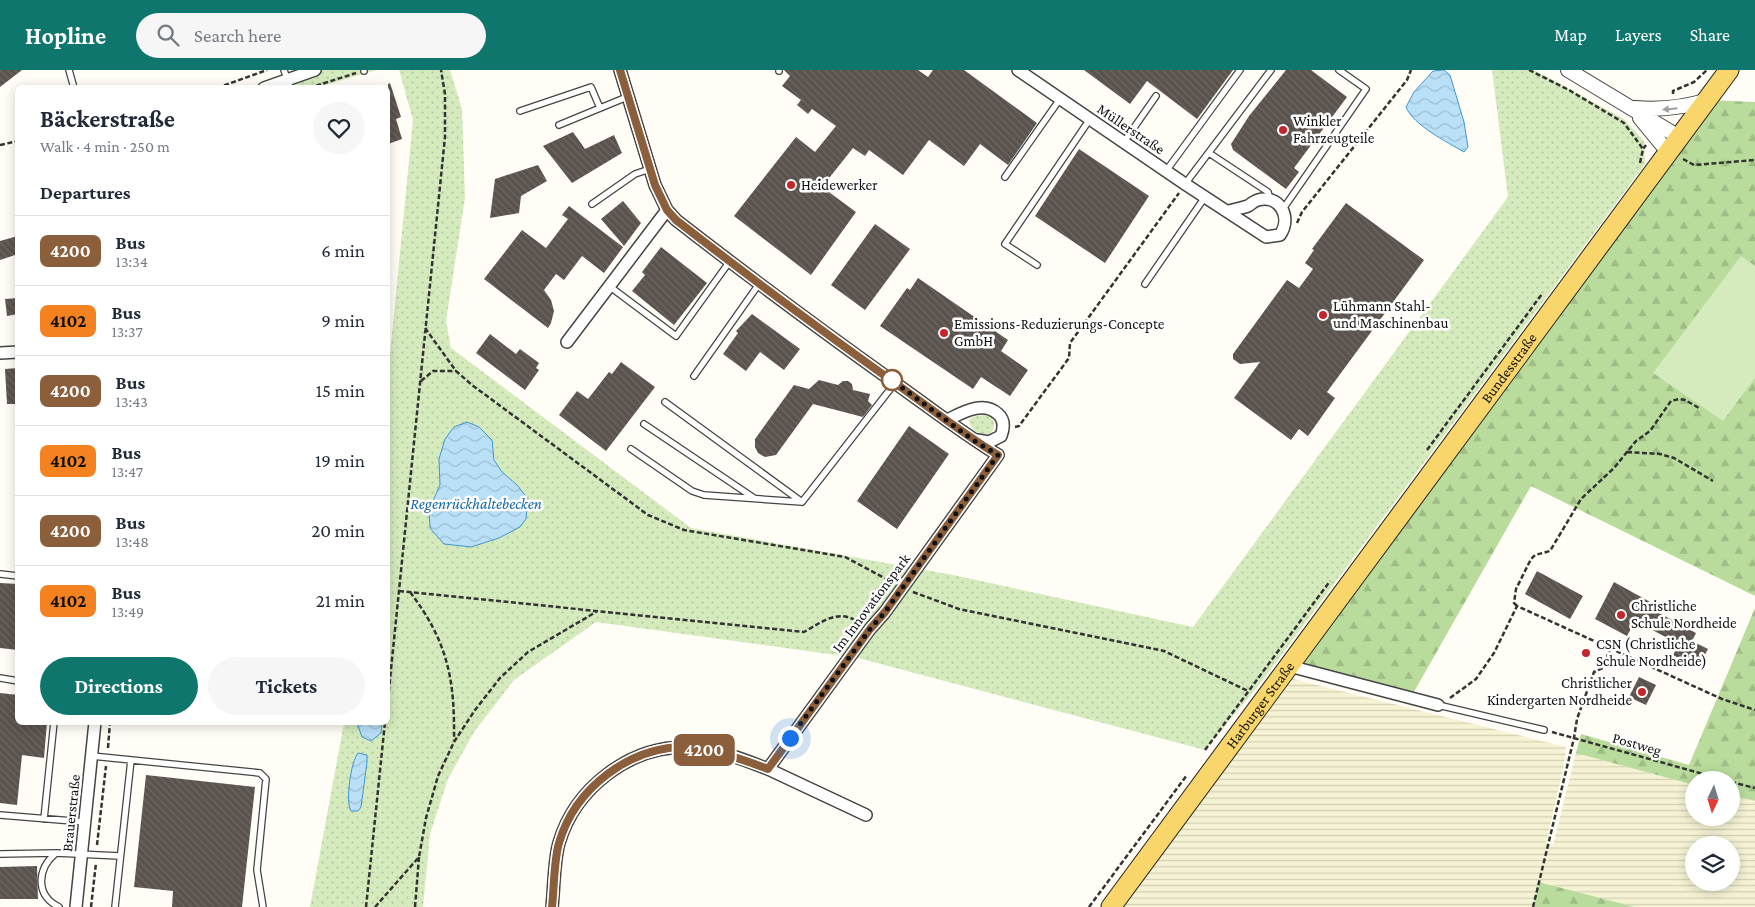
<!DOCTYPE html>
<meta charset="utf-8">
<style>
:root{--surface:#fff;--page:#f6f6f7;--text:#1f2937;--muted:#747a83;--line:#e0e1e3;--accent:#0f766e}
body{margin:0;font-family:"Crimson Pro",serif;background:var(--page);color:var(--text);height:100vh;display:flex;flex-direction:column;font-size:19px;white-space:nowrap}
*{box-sizing:border-box;margin:0}
p{font-size:16px;color:var(--muted)}
.icon{flex:none;width:28px;height:28px;fill:none;stroke:currentColor;stroke-width:2;stroke-linecap:round;stroke-linejoin:round}
.map{position:relative;flex:1;overflow:hidden}
.details{position:absolute;left:15px;top:15px;width:375px;height:640px;display:flex;flex-direction:column;background:var(--surface);border-radius:8px;box-shadow:0 2px 12px #0003}
.details>*{flex:none}
.badge{padding:0 10px;border-radius:8px;font-size:18px;line-height:32px}
.needle{width:32px;rotate:184deg}
.controls{position:absolute;left:1685px;top:701px;display:grid;gap:10px}
.controls a{display:grid;place-items:center;width:55px;height:55px;border-radius:50%;background:var(--surface);box-shadow:0 2px 12px #0003;font-size:25px}
.you{position:absolute;width:25px;height:25px;margin:-12px;border:4px solid #fff;border-radius:50%;background:#1a73e8;box-shadow:0 0 0 8px #1a73e833}
.map>.badge{position:absolute;translate:-50% -50%;box-shadow:0 0 0 2px #fff}
h2{padding:0 25px;font-size:19px;line-height:45px}
.round{display:grid;place-items:center;flex:none;width:52px;height:52px;border-radius:26px;background:var(--page)}
.head{display:flex;align-items:center;justify-content:space-between;height:85px;padding:0 25px}
h1{font-size:24px;font-weight:700;line-height:38px}
.primary-button{display:flex;gap:10px;margin-top:auto;padding:10px 25px}
.primary-button a{flex:1;height:58px;border-radius:30px;background:var(--accent);color:#fff;font-size:20px;font-weight:700;line-height:58px;text-align:center}
.primary-button a+a{background:var(--page);color:var(--text)}
ul{padding:0;list-style:none}
li{display:flex;align-items:center;gap:15px;height:70px;padding:0 25px;border-top:1px solid var(--line)}
li div{flex:1}
li b{display:block;font-size:19px}
li em{font-style:normal}
li .badge{min-width:55px;font-weight:700;text-align:center}
header{display:flex;align-items:center;gap:30px;box-sizing:border-box;height:70px;padding:0 25px;background:var(--accent);color:#fff}
header strong{font-size:24px}
nav{display:flex;gap:28px;margin-inline-start:auto;font-size:18px}
.search{width:350px;height:45px;background:var(--page);display:flex;align-items:center;gap:12px;box-sizing:border-box;padding:0 18px;border-radius:28px;color:var(--muted);font-size:19px}
.map>svg:first-child{display:block}
.farmland{fill:url(#farmland-rules);fill-rule:evenodd}
.grass{fill:url(#grass-dots);fill-rule:evenodd}
.forest{fill:url(#forest-firs)}
.park{fill:#d5ebbd}
.water{fill:url(#water-waves);stroke:#3f96cf}
.building{fill:url(#building-back-hatch)}
.lines{fill:none;stroke-linecap:round;stroke-linejoin:round}
.service-casing{stroke:#444;stroke-width:8}
.minor-casing{stroke:#444;stroke-width:14}
.tertiary-casing{stroke:#444;stroke-width:16}
.primary-casing{stroke:#222;stroke-width:21}
.path{stroke:#333;stroke-width:2.5;stroke-dasharray:5 2.5;stroke-linecap:butt}
.service{stroke:#fff;stroke-width:5.5}
.minor{stroke:#fff;stroke-width:11}
.tertiary{stroke:#fff;stroke-width:14}
.primary{stroke:#f9d66b;stroke-width:19}
.oneway{fill:#a0a0a0}
.line-casing{stroke:#fff;stroke-width:11}
.line{stroke:#8b5e3c;stroke-width:8}
.walk{stroke:#111;stroke-width:5;stroke-dasharray:0 9}
.poi-dot{fill:#c4262e;stroke:#fff;stroke-width:2}
.stop-dot{fill:#fff;stroke:#8b5e3c;stroke-width:2.5}
.labels{text-anchor:middle;dominant-baseline:central;stroke-width:5;stroke-linejoin:round;paint-order:stroke}
.poi-label{font-size:15px;fill:#111;stroke:#fff;text-anchor:start}
.street-label{font-size:15px;fill:#111;stroke:#fff}
.water-label{font-size:16px;font-style:italic;fill:#1768a6;stroke:#fff}
</style>
<header>
<strong>Hopline</strong>
<div class="search"><svg class="icon" aria-label="search" viewBox="0 0 24 24"><circle cx="10" cy="10" r="6"/><path d="M15 15l6 6"/></svg>Search here</div>
<nav><a>Map</a><a>Layers</a><a>Share</a></nav>
</header>
<div class="map">
<svg width="1755" height="837" viewBox="0 0 1755 837">
<defs>
<pattern id="farmland-rules" width="6" height="5" patternUnits="userSpaceOnUse" patternTransform="scale(1.25)"><rect width="6" height="5" fill="#f6f3d4"/><path d="M0 2.5h6" fill="none" stroke="#d2cfb5"/></pattern>
<pattern id="grass-dots" width="8" height="8" patternUnits="userSpaceOnUse" patternTransform="scale(1.25)"><rect width="8" height="8" fill="#d5ebbd"/><path d="M2 2h.1M6 6h.1" fill="none" stroke="#b6c8a1" stroke-width="1.8" stroke-linecap="round"/></pattern>
<pattern id="forest-firs" width="22" height="20" patternUnits="userSpaceOnUse" patternTransform="scale(1.25)"><rect width="22" height="20" fill="#b9dc9c"/><path d="M5 1l3.5 6h-7zM16 11l3.5 6h-7z" fill="#9ebc85"/></pattern>
<pattern id="water-waves" width="16" height="10" patternUnits="userSpaceOnUse" patternTransform="scale(1.25)"><rect width="16" height="10" fill="#b9e0f7"/><path d="M0 5q4-4 8 0t8 0" fill="none" stroke="#9ebfd3"/></pattern>
<pattern id="building-back-hatch" width="6" height="6" patternUnits="userSpaceOnUse" patternTransform="scale(1.25)"><rect width="6" height="6" fill="#5a524d"/><path d="M-1 5l2 2M0 0l6 6M5-1l2 2" fill="none" stroke="#6d6662"/></pattern>
</defs>
<rect width="100%" height="100%" fill="#fffdf5"/>
<path class="farmland" d="M1281 606 1566 677 1564 695 1546 773 1553 775 1576 683 1694 715V748H1731V725L1755 731V837H1635L1540 812 1533 837H1111ZM1694 775H1731V812H1694Z"/>
<path class="grass" d="M315 0H377L318 17H289L287 10Z
M399 0H450L462 39 465 128 446 251 451 278 691 458 953 505 1193 557 1508 127 1492 0H1534L1624 49 1644 71 1645 94 1266 606 1205 680 858 588 596 552 514 610 474 662 448 709 430 764 423 837H310L344 653H357V655L381 663 382 653 388 652V305L413 50ZM492 370C494 397 497 398 517 415L520 457 499 468 471 477 444 474 430 458 429 440 440 415ZM367 685 362 720 352 703 354 688Z
M985 345 992 347C995 353 995 358 990 364 980 366 971 361 969 351 972 345 979 346 985 345Z"/>
<path class="forest" d="M1708 30 1755 32V526L1531 416 1411 627 1289 596Z
M1755 538V731L1731 725V710H1694V715L1576 683 1581 664 1689 695Z
M1539 812 1635 837H1533Z"/>
<path class="park" d="M1741 186 1755 196V308L1723 351 1653 303Z"/>
<path class="water" d="M1444 0 1450 5 1464 52 1468 77 1464 82C1447 72 1413 55 1406 37L1414 22 1433 1Z
M467 352 479 357 492 370 494 390 502 402 517 415 528 429 526 449 520 457 499 468 471 477 444 474 430 458 429 440 440 415 439 389 445 369 454 357Z
M357 653H382L381 663 371 671 362 667Z
M358 683 367 685V692L361 737 358 741H351C345 732 351 691 358 683Z"/>
<path class="building" d="M0 0H22L0 17Z
M784 0H918L928 7 933 0H964L1037 53 1008 95 980 74 964 96 929 70 903 105 869 80 865 86 853 78 822 117 856 142 811 205 734 146 796 67 815 82 836 56 812 39 808 44 797 35 801 30 782 16 790 6Z
M1084 0H1233L1197 49 1147 11 1130 34Z
M1286 0H1311L1347 27 1294 98 1299 102 1286 119 1233 80 1231 74 1249 46Z
M390 13 401 47 396 49 402 69 388 74V14Z
M573 62 585 79 614 65 622 83 572 113 543 76Z
M1079 79 1149 126 1105 193 1035 146Z
M538 95 547 111 521 126 519 143 490 148 495 109Z
M623 131 641 153 624 176 601 149Z
M1346 133 1424 190 1327 322 1335 328 1308 366 1299 359 1291 370 1234 328 1260 292 1240 294 1233 289V284L1287 210 1299 218 1313 199 1305 193 1314 180 1312 179Z
M569 136 623 177 604 203 582 186 564 210 556 204 544 220 551 230 554 241 551 253 548 258 484 209 522 160 546 178 568 149 562 145Z
M875 154 910 179 865 240 831 215Z
M18 166V184L0 190V171Z
M661 177 707 213 674 255 632 221 645 205 642 202Z
M918 208 1008 270 1001 281 1028 300 1010 326 981 307 973 319 880 256 907 218 910 220Z
M18 228V244L7 246 5 229Z
M752 244 800 279 784 300 760 282 746 301 723 284 738 263 736 261Z
M490 264 516 284 520 279 539 293 536 298 539 300 525 320 476 283Z
M621 292 655 317 606 381 559 345 577 321 588 329 609 302 612 304Z
M18 298V334H7L5 299Z
M819 310 838 315 843 311H848L852 314 853 320 870 324 868 331 872 335 863 347 813 334 776 385 765 387 758 383 755 377V369L794 315 809 319Z
M909 356 949 384 897 459 857 431Z
M1537 501 1583 526 1570 549 1525 524Z
M1614 512 1652 533 1650 538 1696 563 1692 571 1708 579 1698 598 1673 585 1679 574 1635 551 1627 566 1595 549Z
M0 513 18 514V580L0 578Z
M1639 607 1656 615 1646 635 1629 627Z
M0 623 18 625V652H47L44 688 22 685 17 735 0 733Z
M146 705 255 717 242 837H172L173 821 134 817Z
M37 796 38 829H0V797Z"/>
<g class="lines">
<defs>
<path id="service" d="M69 0 74 18
M284 0 290 18
M364 0V1
M779 0V1
M520 41 591 17 600 38
M559 55 627 27
M1124 72 1156 26
M1209 83 1268 122 1270 130
M1166 101 1240 0
M1005 107 1060 29
M1185 114 1271 0
M592 134 635 104 650 99
M1283 139 1366 19 1339 0
M1037 195 1005 174 1090 49
M1145 214 1205 127
M609 216 676 266 730 191
M694 306 759 214
M665 332 802 432
M644 354 754 428
M631 379 692 421 704 425 802 432 895 313
M0 504 18 506
M0 608 18 611
M1438 635 1544 660
M92 686 260 703 266 709 257 800 263 837
M0 745 85 752
M44 749 54 652
M0 784 56 783
M59 837C35 825 37 799 56 783L120 786
M115 837 131 690"/>
<path id="minor" d="M1018 0 1185 114 1266 167 1280 165C1293 146 1278 124 1258 130 1254 131 1251 134 1248 136 1242 138 1235 139 1229 141
M264 18 315 0
M567 272 667 140
M0 283 18 282
M947 350C962 343 983 330 998 344 1005 350 1004 358 1001 366L989 372 977 370
M1289 596 1438 635
M768 699 866 745
M76 837 95 652
M552 837C554 819 554 789 559 773 575 718 630 676 687 677 712 677 745 690 768 699L870 559 885 542 998 385C962 363 929 337 895 313 821 260 748 206 676 150L667 140 655 115 620 0"/>
<path id="tertiary" d="M1568 0 1679 67
M1635 38C1661 40 1683 38 1708 30
M1640 48 1668 82"/>
<g id="primary">
<path id="s1" d="M1111 837 1729 0"/>
</g>
</defs>
<use href="#service" class="service-casing"/>
<use href="#minor" class="minor-casing"/>
<use href="#tertiary" class="tertiary-casing"/>
<use href="#primary" class="primary-casing"/>
<path class="path" d="M1529 0 1569 20 1624 53 1643 79
M217 18 267 0
M309 18 356 3
M1673 24V21L1694 12 1707 0
M0 75 18 71
M1683 89 1694 95 1755 90
M1640 93 1643 79 1646 75
M1297 153 1302 142 1407 10 1411 0
M425 258 456 301 472 315 648 445 684 460 845 487 892 512
M421 311 433 301H456
M1015 357 1019 356 1069 288 1070 273 1179 123
M1427 380 1542 224
M1627 382 1660 384 1674 388 1713 411
M399 521 804 562C824 551 838 538 860 553
M410 522C448 572 455 610 454 671
M913 522 959 539 1164 581 1248 621
M1517 536 1514 533 1516 519 1531 489 1535 485 1550 481 1581 429 1614 398 1636 371 1650 361 1671 331 1679 329 1685 330 1699 338
M1450 628 1476 609 1494 583 1517 536 1722 629 1755 640
M388 629 445 67V24L441 0
M1552 662 1725 710
M108 678 110 652
M1205 680 1330 511
M1731 712 1755 718
M97 775 106 696
M91 837 96 793
M366 837 385 652
M375 837 419 787 426 748 438 706 454 672 475 640 500 608 528 582 596 542
M415 837 419 787
M1089 837 1187 705
M1533 837 1574 668 1577 649 1594 602 1603 598 1610 579"/>
<use href="#service" class="service"/>
<use href="#minor" class="minor"/>
<use href="#tertiary" class="tertiary"/>
<use href="#primary" class="primary"/>
</g>
<defs><path id="oneway-solid" d="M-6-.8H1V-3.2L6.5 0L1 3.2V.8H-6Z" transform="scale(1.25)"/></defs>
<use class="oneway" href="#oneway-solid" transform="translate(1670 39) rotate(174)"/>
<g class="lines">
<defs>
<path id="line" d="M552 837C554 819 554 789 559 773 575 718 630 676 687 677 693 677 700 679 706 680 728 684 747 691 768 699L870 559 885 542 998 385C962 363 929 337 895 313 821 260 748 206 676 150L667 140 655 115 620 0"/>
</defs>
<use href="#line" class="line-casing"/>
<use href="#line" class="line"/>
<path class="walk" d="M790 668 870 559 885 542 998 385 973 370 889 308 892 310"/>
</g>
<g class="poi-dot">
<circle cx="1283" cy="60" r="5"/>
<circle cx="791" cy="115" r="5"/>
<circle cx="1323" cy="245" r="5"/>
<circle cx="944" cy="263" r="5"/>
<circle cx="1621" cy="545" r="5"/>
<circle cx="1586" cy="583" r="5"/>
<circle cx="1642" cy="622" r="5"/>
</g>
<circle class="stop-dot" cx="892" cy="310" r="10"/>
<g class="labels">
<g class="poi-label">
<text x="1293" y="51">Winkler<tspan x="1293" dy="17">Fahrzeugteile</tspan></text>
<text x="801" y="115">Heidewerker</text>
<text x="1333" y="236">Lühmann Stahl-<tspan x="1333" dy="17">und Maschinenbau</tspan></text>
<text x="954" y="254">Emissions-Reduzierungs-Concepte<tspan x="954" dy="17">GmbH</tspan></text>
<text x="1631" y="536">Christliche<tspan x="1631" dy="17">Schule Nordheide</tspan></text>
<text x="1596" y="574">CSN (Christliche<tspan x="1596" dy="17">Schule Nordheide)</tspan></text>
<text x="1632" y="613" text-anchor="end">Christlicher<tspan x="1632" dy="17">Kindergarten Nordheide</tspan></text>
</g>
<g class="street-label">
<text transform="translate(1131 59) rotate(34)">Müllerstraße</text>
<text stroke="none"><textPath href="#s1" startOffset="670">Bundesstraße</textPath></text>
<text transform="translate(871 533) rotate(-53)">Im Innovationspark</text>
<text stroke="none"><textPath href="#s1" startOffset="251">Harburger Straße</textPath></text>
<text transform="translate(1637 674) rotate(16)">Postweg</text>
<text transform="translate(71 743) rotate(-84)">Brauerstraße</text>
</g>
<g class="water-label">
<text x="476" y="433">Regenrückhaltebecken</text>
</g>
</g>
</svg>
<div class="controls">
<a><svg class="needle" viewBox="-14 -14 28 28"><path d="M0-13l5 13h-10z" fill="#e53935"/><path d="M0 13l5-13h-10z" fill="#747a83"/></svg></a>
<a><svg class="icon" aria-label="layers" viewBox="0 0 24 24"><path d="M12 4l9 5-9 5-9-5zM3 14l9 5 9-5"/></svg></a>
</div>
<div class="you" style="left:790px;top:668px"></div>
<b class="badge" style="left:704px;top:680px;background:#8b5e3c;color:#fff">4200</b>
<section class="details">
<div class="head"><div><h1>Bäckerstraße</h1><p>Walk · 4 min · 250 m</p></div><a class="round"><svg class="icon" aria-label="heart" viewBox="0 0 24 24"><path d="M12 20l-8-8c-3-5 5-10 8-4 3-6 11-1 8 4z"/></svg></a></div>
<h2>Departures</h2>
<ul>
<li><span class="badge" style="background:#8b5e3c;color:#fff">4200</span><div><b>Bus</b><p>13:34</p></div><em>6 min</em></li>
<li><span class="badge" style="background:#f58220;color:#111">4102</span><div><b>Bus</b><p>13:37</p></div><em>9 min</em></li>
<li><span class="badge" style="background:#8b5e3c;color:#fff">4200</span><div><b>Bus</b><p>13:43</p></div><em>15 min</em></li>
<li><span class="badge" style="background:#f58220;color:#111">4102</span><div><b>Bus</b><p>13:47</p></div><em>19 min</em></li>
<li><span class="badge" style="background:#8b5e3c;color:#fff">4200</span><div><b>Bus</b><p>13:48</p></div><em>20 min</em></li>
<li><span class="badge" style="background:#f58220;color:#111">4102</span><div><b>Bus</b><p>13:49</p></div><em>21 min</em></li>
</ul>
<div class="primary-button"><a>Directions</a><a>Tickets</a></div>
</section>
</div>
